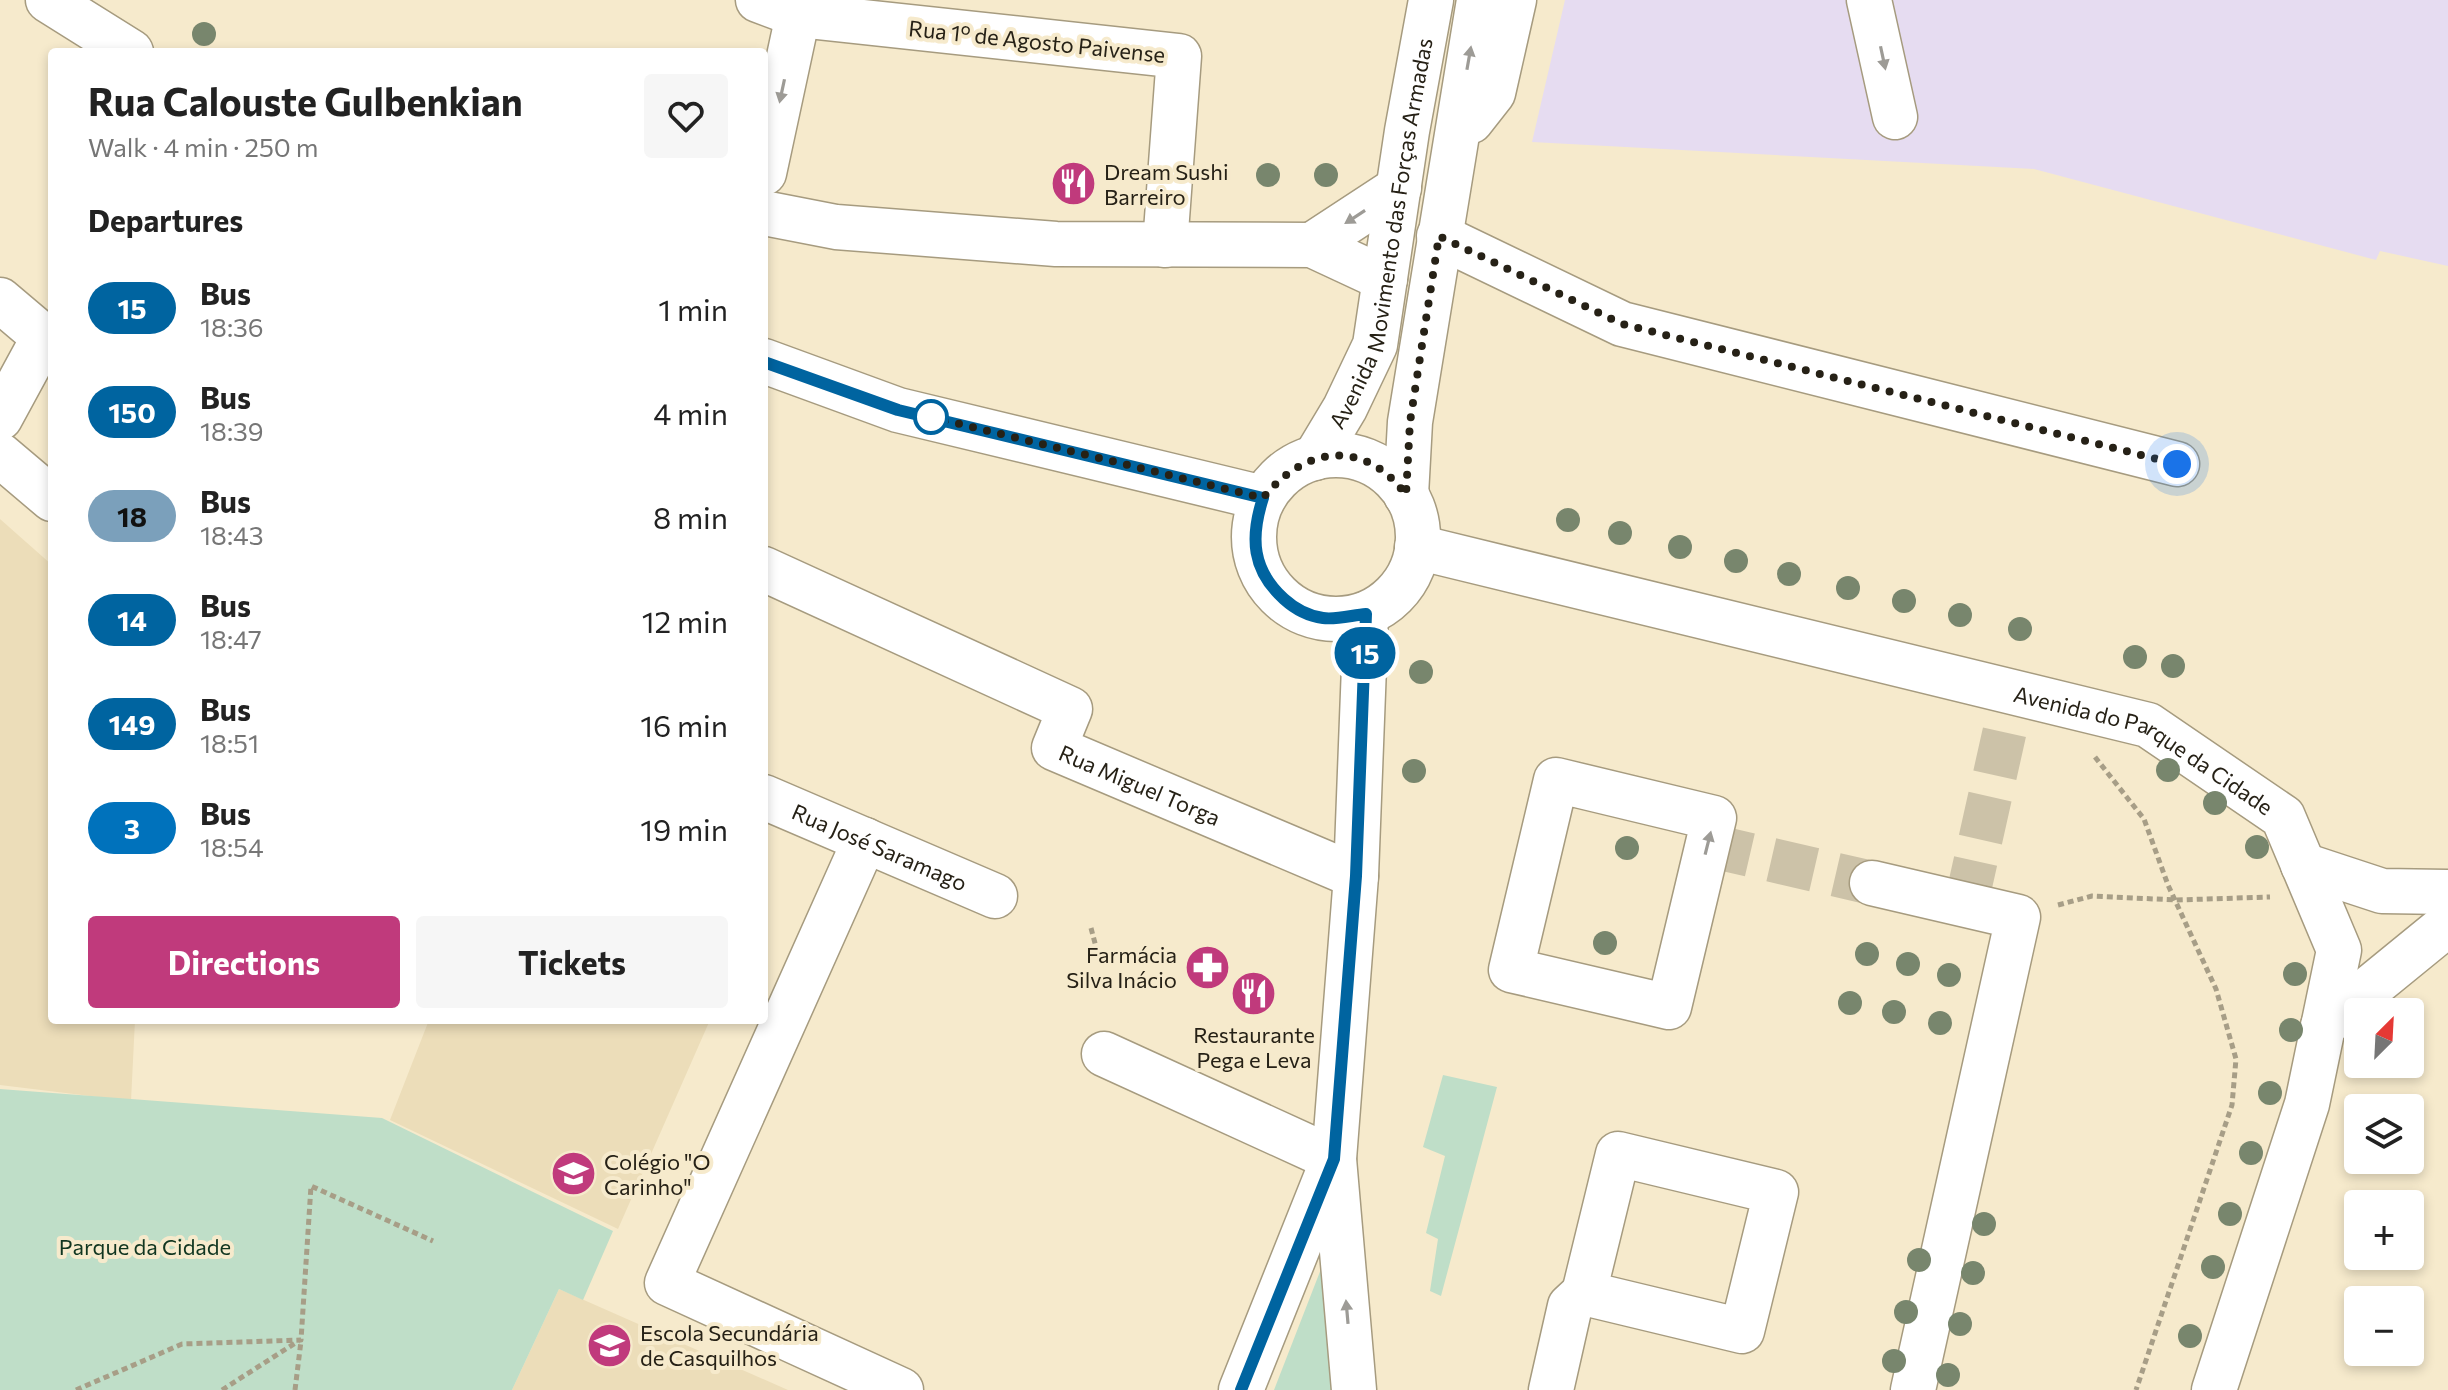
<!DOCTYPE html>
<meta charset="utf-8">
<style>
:root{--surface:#fff;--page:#f6f6f6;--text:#222;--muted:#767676;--accent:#c03a7c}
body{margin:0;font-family:Commissioner,sans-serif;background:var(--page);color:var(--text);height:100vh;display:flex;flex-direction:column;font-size:30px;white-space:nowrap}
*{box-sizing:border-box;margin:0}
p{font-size:26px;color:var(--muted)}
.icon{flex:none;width:44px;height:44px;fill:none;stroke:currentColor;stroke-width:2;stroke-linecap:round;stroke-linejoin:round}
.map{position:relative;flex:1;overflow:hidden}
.details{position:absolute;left:48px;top:48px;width:720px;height:976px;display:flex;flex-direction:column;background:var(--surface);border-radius:8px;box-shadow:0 4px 12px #0003}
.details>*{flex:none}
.badge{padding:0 16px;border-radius:26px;font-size:28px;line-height:52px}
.needle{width:52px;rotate:24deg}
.controls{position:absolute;left:2344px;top:998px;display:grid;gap:16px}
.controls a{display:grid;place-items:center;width:80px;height:80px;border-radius:8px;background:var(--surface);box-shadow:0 4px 12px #0003;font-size:40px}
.you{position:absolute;width:40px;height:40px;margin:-20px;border:6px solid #fff;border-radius:50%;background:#1a73e8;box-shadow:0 0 0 12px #1a73e833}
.map>.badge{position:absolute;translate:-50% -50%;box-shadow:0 0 0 4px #fff}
h2{padding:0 40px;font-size:30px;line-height:72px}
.round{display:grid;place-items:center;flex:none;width:84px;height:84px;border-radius:8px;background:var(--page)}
.head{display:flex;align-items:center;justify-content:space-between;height:136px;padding:0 40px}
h1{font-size:38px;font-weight:700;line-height:60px}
.button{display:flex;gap:16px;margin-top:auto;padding:16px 40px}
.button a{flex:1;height:92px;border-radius:8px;background:var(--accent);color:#fff;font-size:32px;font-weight:700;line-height:92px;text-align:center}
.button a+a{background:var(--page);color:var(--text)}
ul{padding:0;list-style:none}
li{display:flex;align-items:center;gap:24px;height:104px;padding:0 40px}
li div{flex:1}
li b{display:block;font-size:30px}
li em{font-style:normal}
li .badge{min-width:88px;font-weight:700;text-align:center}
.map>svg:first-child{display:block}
.built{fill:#ecddb9}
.medical{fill:#e6dcf1}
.green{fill:#bfdec8}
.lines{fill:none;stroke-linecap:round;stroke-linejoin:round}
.minor-tunnel{stroke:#ccc2a8;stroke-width:44;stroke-dasharray:44 22;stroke-linecap:butt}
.minor-casing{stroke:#a69b7f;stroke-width:47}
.path{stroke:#a79e87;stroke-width:5;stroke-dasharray:6 4;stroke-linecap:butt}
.minor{stroke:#fff;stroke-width:44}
.tree{fill:#78866d}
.oneway{fill:#9d9b96}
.line-casing{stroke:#fff;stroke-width:18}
.line{stroke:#0064a0;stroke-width:12}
.walk{stroke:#262116;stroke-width:8;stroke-dasharray:0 14.4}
.stop-dot{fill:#fff;stroke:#0064a0;stroke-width:4}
.labels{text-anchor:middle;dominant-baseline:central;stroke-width:8;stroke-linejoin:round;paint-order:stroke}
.street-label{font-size:22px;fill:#262116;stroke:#f6eacc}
.poi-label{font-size:22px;fill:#262116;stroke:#f6eacc;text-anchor:start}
.park-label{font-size:22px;fill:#103520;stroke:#f6eacc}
</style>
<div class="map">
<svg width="2448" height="1390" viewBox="0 0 2448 1390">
<rect width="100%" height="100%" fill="#f6eacc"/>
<path class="built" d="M0 519 52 565V1020H135L131 1101 0 1085Z
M429 1020H710L618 1229 390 1120Z
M559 1289 788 1390H512Z"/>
<path class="medical" d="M1565 0H2448V266L2380 251 2376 260 2034 169 1532 142Z"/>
<path class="green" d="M1443 1075 1497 1087 1441 1296 1430 1291 1438 1239 1426 1233 1445 1156 1423 1147Z
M0 1089 382 1118 613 1231 583 1300 559 1289 512 1390H0Z
M1324 1267 1339 1390H1274L1321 1269Z"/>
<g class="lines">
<path class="minor-tunnel" d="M1707 845 1872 883
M1966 904 2013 694"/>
<defs>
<g id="minor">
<path d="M48 0 131 52"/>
<path d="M758 0 798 15 1179 56 1165 245"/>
<path d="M1869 0 1895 117"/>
<path d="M1471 121 1493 93 1514 0"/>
<path d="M764 173 798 15"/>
<path d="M764 213 836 227 1056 244 1312 245 1385 279"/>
<path d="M1439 236 1622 324 2177 464"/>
<path d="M1312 245 1399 188"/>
<path d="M0 300 52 344"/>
<path d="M764 361 898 410 1263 498"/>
<path d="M0 418 44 337"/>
<path d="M0 455 52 499"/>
<circle cx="1336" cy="537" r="82"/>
<path id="s1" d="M1315 458 1345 408 1375 345 1407 131 1431 0"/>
<path d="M1406 495 1410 422 1479 0"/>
<path id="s2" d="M1417 547 2148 725 2283 817 2339 950 2307 1104 2214 1390"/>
<path id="s3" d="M764 569 1070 709 1054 748 1356 876"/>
<path d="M1556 780 1714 818 1669 1007 1511 970Z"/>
<path id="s4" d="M764 797 995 896"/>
<path d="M865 840 667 1283 901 1390"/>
<path d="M2303 865 2382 891 2448 892"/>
<path d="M1872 883 2018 917 1913 1390"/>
<path d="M2323 1026 2448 924"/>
<path d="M1104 1054 1334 1159"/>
<path d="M1618 1154 1776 1192 1742 1331 1584 1293Z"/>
<path d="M1241 1390 1331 1165"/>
<path d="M1354 1390 1334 1159 1356 876 1366 614"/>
<path d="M1551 1390 1570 1306 1584 1293"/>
</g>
</defs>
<use href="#minor" class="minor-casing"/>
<path class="path" d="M2095 757 2144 819 2168 885 2216 989 2236 1059 2232 1105 2136 1390
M2058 905 2092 896 2176 900 2270 897
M1091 928 1101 966
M76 1390 182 1344 301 1340 311 1186 433 1241
M222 1390 300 1340
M295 1390 301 1341"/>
<use href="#minor" class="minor"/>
</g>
<g class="tree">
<circle cx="204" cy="34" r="12"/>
<circle cx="1268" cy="175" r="12"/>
<circle cx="1326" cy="175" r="12"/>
<circle cx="1568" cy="520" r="12"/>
<circle cx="1620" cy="533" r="12"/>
<circle cx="1680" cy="547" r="12"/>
<circle cx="1736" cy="561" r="12"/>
<circle cx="1789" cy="574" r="12"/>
<circle cx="1848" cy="588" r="12"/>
<circle cx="1904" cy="601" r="12"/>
<circle cx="1960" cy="615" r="12"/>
<circle cx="2020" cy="629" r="12"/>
<circle cx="2135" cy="657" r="12"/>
<circle cx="2173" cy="666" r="12"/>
<circle cx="1421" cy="672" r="12"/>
<circle cx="2168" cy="770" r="12"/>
<circle cx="1414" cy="771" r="12"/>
<circle cx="2215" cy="803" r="12"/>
<circle cx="2257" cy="847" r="12"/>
<circle cx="1627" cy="848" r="12"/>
<circle cx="1605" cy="943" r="12"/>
<circle cx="1867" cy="954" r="12"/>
<circle cx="1908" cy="964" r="12"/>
<circle cx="2295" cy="974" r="12"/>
<circle cx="1949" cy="975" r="12"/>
<circle cx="1850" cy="1003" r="12"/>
<circle cx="1894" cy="1012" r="12"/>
<circle cx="1940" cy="1023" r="12"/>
<circle cx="2291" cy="1030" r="12"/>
<circle cx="2270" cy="1093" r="12"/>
<circle cx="2251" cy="1153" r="12"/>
<circle cx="2230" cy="1214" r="12"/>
<circle cx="1984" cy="1224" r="12"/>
<circle cx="1919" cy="1260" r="12"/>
<circle cx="2213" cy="1267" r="12"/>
<circle cx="1973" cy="1273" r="12"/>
<circle cx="1906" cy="1312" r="12"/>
<circle cx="1960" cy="1324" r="12"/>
<circle cx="2190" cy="1336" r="12"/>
<circle cx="1894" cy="1361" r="12"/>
<circle cx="1948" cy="1375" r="12"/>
</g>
<defs><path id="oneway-solid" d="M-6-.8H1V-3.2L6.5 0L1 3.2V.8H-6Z" transform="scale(2)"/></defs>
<g class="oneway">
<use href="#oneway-solid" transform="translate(1469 58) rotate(-80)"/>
<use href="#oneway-solid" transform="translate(1883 58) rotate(78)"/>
<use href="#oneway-solid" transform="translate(782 91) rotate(102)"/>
<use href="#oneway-solid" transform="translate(1355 217) rotate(147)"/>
<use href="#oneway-solid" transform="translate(1708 843) rotate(-76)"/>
<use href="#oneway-solid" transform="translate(1347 1312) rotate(-95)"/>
</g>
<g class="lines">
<defs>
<path id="line" d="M764 362 898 410 1263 498C1250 538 1252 570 1284 599 1295 609 1308 616 1323 618 1336 620 1353 615 1366 614L1356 876 1334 1159 1241 1390"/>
</defs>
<use href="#line" class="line-casing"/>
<use href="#line" class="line"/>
<path class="walk" d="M931 417 1263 498C1305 446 1364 438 1406 495L1410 422 1439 236 1622 324 2177 464"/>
</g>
<defs>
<symbol id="restaurant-disc" viewBox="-11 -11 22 22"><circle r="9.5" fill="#c03a7c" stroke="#f6eacc"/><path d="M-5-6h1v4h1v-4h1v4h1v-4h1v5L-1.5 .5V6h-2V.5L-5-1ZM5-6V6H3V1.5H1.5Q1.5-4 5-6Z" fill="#fff"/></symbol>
<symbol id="pharmacy-disc" viewBox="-11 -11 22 22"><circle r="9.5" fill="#c03a7c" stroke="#f6eacc"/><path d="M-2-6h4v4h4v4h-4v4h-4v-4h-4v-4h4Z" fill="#fff"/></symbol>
<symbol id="school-disc" viewBox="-11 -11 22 22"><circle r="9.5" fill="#c03a7c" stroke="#f6eacc"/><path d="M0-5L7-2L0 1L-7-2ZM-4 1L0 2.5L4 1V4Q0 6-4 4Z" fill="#fff"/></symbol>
</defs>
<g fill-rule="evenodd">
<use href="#restaurant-disc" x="1048" y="158" width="51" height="51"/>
<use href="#pharmacy-disc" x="1182" y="942" width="51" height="51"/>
<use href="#restaurant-disc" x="1228" y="968" width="51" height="51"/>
<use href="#school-disc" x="548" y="1148" width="51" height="51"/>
<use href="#school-disc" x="584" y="1320" width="51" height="51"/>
</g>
<circle class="stop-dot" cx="931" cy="417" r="16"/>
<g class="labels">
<g class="street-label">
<text transform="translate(1037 41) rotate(6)">Rua 1º de Agosto Paivense</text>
<text stroke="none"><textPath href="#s1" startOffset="238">Avenida Movimento das Forças Armadas</textPath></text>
<text stroke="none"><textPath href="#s2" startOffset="758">Avenida do Parque da Cidade</textPath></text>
<text stroke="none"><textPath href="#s3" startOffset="472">Rua Miguel Torga</textPath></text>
<text stroke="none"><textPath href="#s4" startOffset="126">Rua José Saramago</textPath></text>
</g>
<g class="poi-label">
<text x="1104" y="171">Dream Sushi<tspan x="1104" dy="25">Barreiro</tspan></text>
<text x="1177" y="954" text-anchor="end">Farmácia<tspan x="1177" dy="25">Silva Inácio</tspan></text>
<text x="1254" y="1034" text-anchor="middle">Restaurante<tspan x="1254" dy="25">Pega e Leva</tspan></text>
<text x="604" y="1161">Colégio "O<tspan x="604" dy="25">Carinho"</tspan></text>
<text x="640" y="1332">Escola Secundária<tspan x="640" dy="25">de Casquilhos</tspan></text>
</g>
<g class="park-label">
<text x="145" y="1246">Parque da Cidade</text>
</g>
</g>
</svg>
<div class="controls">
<a><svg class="needle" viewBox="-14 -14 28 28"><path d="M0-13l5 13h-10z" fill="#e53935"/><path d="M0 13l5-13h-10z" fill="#767676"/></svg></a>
<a><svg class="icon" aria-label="layers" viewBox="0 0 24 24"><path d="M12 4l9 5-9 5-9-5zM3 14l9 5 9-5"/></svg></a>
<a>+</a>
<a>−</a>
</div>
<div class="you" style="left:2177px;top:464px"></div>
<b class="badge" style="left:1365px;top:653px;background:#0064a0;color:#fff">15</b>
<section class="details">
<div class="head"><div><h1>Rua Calouste Gulbenkian</h1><p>Walk · 4 min · 250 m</p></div><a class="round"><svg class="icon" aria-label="heart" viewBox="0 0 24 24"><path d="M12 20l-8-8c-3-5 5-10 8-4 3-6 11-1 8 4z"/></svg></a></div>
<h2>Departures</h2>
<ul>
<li><span class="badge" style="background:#0064a0;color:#fff">15</span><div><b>Bus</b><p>18:36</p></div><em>1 min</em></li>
<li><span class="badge" style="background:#0064a0;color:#fff">150</span><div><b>Bus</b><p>18:39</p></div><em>4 min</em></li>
<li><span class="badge" style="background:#7ba0bb;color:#111">18</span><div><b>Bus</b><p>18:43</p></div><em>8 min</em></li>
<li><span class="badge" style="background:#0064a0;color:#fff">14</span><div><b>Bus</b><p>18:47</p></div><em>12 min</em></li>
<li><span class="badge" style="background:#0064a0;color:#fff">149</span><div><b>Bus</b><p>18:51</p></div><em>16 min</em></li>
<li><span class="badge" style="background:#0072bc;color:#fff">3</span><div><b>Bus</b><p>18:54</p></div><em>19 min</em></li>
</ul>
<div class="button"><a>Directions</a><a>Tickets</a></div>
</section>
</div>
